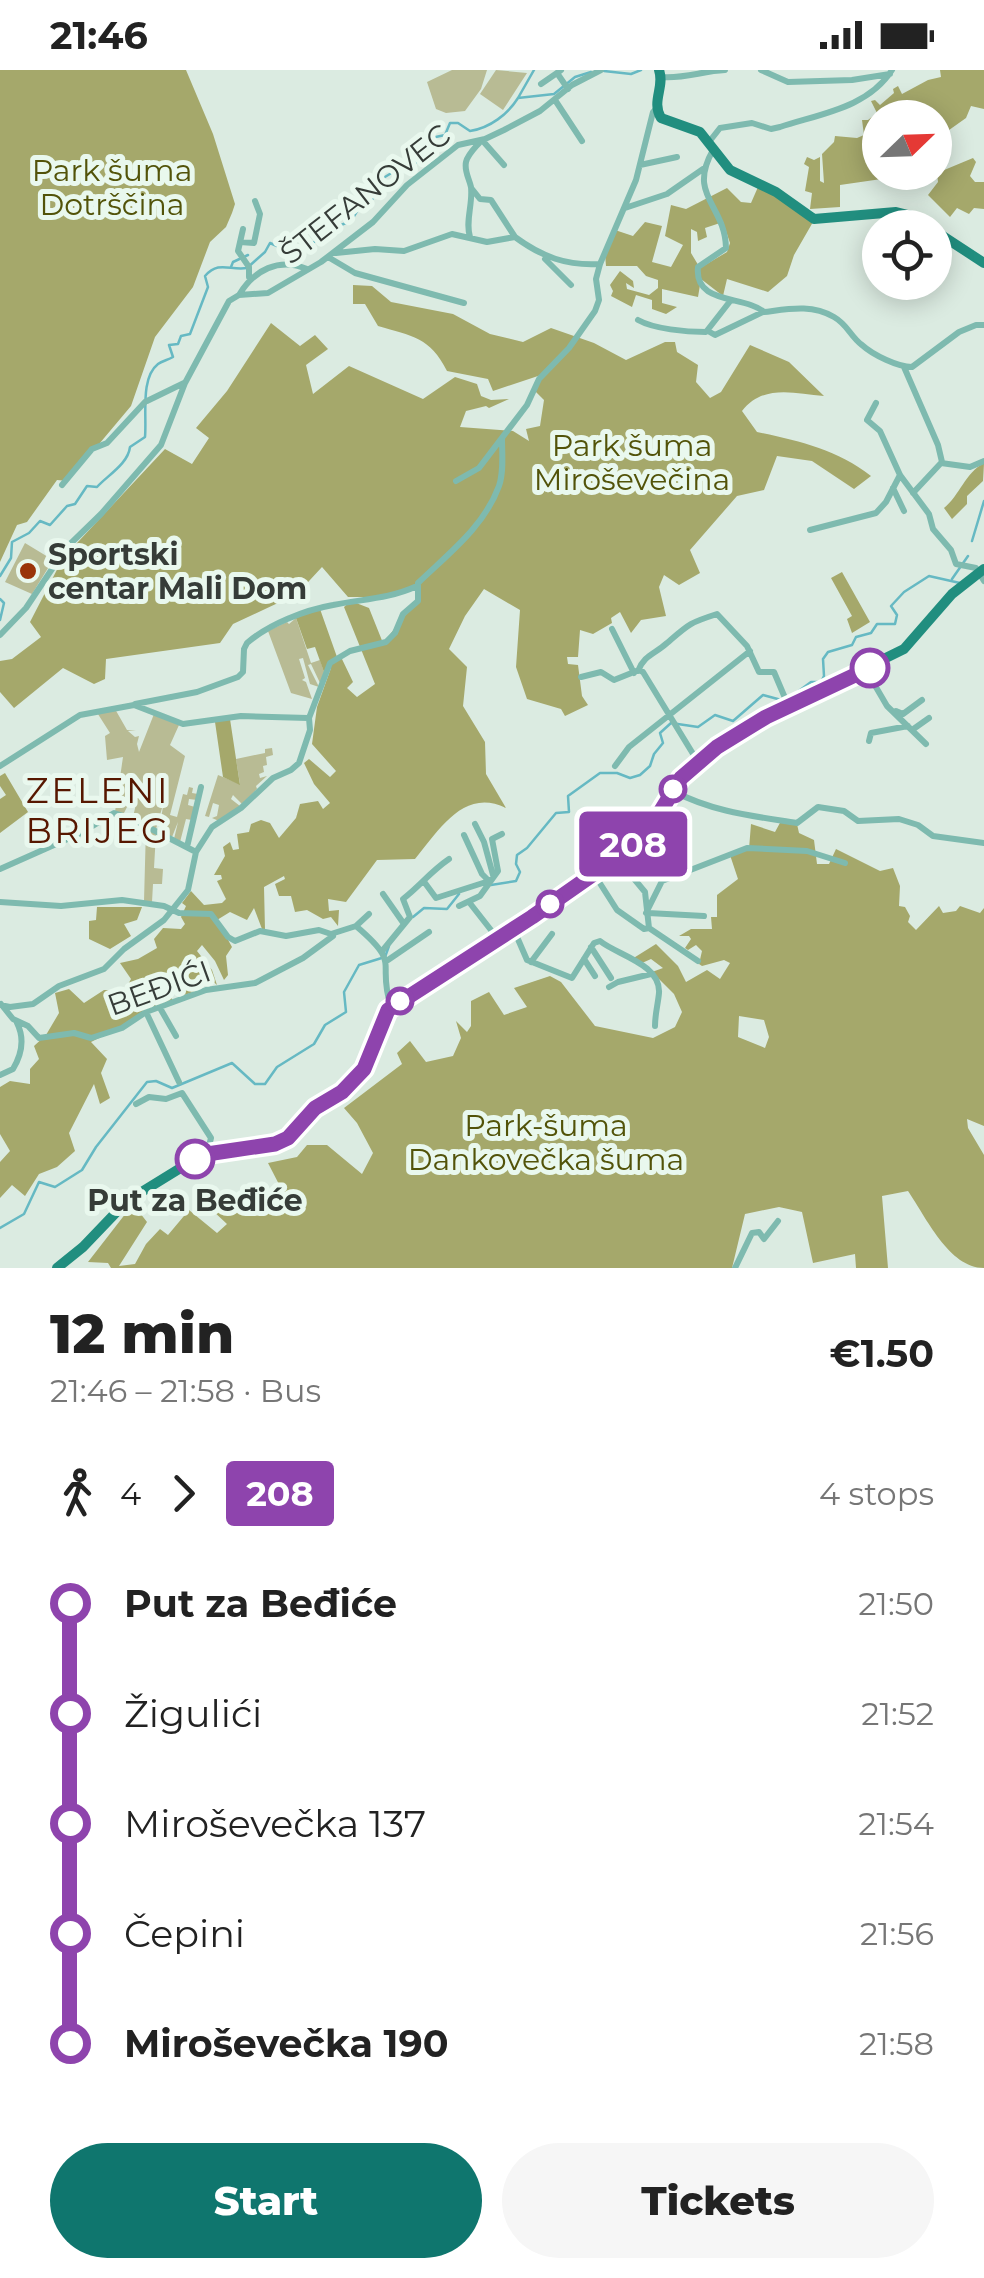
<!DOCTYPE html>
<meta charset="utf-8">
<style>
:root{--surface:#fff;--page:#f6f6f6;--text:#222;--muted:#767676;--accent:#0f766e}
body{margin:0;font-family:Montserrat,sans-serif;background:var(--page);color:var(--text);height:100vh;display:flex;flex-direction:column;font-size:38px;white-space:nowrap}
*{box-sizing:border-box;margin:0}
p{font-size:32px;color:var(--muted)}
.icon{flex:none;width:55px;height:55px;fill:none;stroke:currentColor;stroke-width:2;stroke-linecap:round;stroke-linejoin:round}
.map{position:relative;height:1198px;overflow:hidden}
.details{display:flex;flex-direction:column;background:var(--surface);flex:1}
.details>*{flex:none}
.badge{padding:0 20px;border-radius:8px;font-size:35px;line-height:65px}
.needle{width:65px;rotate:67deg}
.fabs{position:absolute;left:862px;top:30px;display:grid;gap:20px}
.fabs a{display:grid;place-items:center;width:90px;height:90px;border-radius:50%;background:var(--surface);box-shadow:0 5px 25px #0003;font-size:50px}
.map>.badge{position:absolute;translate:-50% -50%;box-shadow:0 0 0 5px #fff}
.legs{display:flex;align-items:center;gap:15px;height:110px;padding:0 50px;font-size:32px}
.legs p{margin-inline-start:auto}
.headline{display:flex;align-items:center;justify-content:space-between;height:170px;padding:0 50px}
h1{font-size:55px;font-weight:800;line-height:75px}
.action{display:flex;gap:20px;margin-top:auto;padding:20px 50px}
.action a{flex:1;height:115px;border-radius:60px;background:var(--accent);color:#fff;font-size:40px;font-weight:800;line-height:115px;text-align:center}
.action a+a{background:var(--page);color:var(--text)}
ul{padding:0 50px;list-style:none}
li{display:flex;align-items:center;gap:35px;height:110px;font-size:38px}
li i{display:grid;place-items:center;width:15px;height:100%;margin:0 12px;background:currentColor}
li i::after{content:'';width:25px;height:25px;margin:-12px;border:8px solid;border-radius:50%;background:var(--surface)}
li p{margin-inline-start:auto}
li:first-child i{background:linear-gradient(#0000 50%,currentColor 0)}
li:last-child i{background:linear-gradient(currentColor 50%,#0000 0)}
.status{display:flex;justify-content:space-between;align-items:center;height:70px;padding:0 50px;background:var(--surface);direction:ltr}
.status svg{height:28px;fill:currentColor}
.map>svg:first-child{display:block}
.green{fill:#b8bb94}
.forest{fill:#a5a86b;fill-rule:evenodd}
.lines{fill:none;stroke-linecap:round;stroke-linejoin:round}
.stream{stroke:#66b9c3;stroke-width:2.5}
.minor{stroke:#7ebaaf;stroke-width:6}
.major{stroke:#218e7f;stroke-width:10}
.line-1-casing{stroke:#fff;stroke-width:22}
.line-1{stroke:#8e44ad;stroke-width:15}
.poi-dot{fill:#9a3409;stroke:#e9f8ee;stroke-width:4}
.stop-1-dot{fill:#fff;stroke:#8e44ad;stroke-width:5}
.labels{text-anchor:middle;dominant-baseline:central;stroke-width:10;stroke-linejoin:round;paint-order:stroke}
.park-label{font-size:30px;fill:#525309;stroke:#e9f8ee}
.street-label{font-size:30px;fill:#363c38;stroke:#e9f8ee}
.poi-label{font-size:30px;font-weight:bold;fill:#363c38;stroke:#e9f8ee;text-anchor:start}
.stop-label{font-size:30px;font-weight:bold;fill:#363c38;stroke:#e9f8ee}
.quarter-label{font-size:35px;letter-spacing:2.5px;fill:#571700;stroke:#e9f8ee}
</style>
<div class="status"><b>21:46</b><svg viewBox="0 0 49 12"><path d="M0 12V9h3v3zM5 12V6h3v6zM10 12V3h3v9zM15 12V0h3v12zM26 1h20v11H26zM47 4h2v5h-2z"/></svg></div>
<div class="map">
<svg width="984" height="1198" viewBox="0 0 984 1198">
<rect width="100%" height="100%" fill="#dbebe1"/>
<path class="green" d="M452 0H487L481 19 465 41 446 43 436 39 427 12Z
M496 0 527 3 503 40 480 24Z
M25 473 53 490 32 524 5 512Z
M296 548 311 593 320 590 324 602 320 613 311 594 308 595 319 617 310 614 303 588 299 589 305 608 302 610 306 612 312 629 291 623 268 561 287 552 289 554Z
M115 639 127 660 136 661H128L135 667 139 666 137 674 139 682 154 644 179 655 170 675 185 686 170 745 177 747 183 724 187 725 189 717 193 718 192 723 198 724 197 730 189 729 188 735 195 737 192 750 186 749 180 772 174 769 178 752 172 767 159 760 164 731 156 759 133 747 136 734 128 735 124 743 115 742 123 687 107 690 105 666 110 663 96 641Z
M272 678 273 685 266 687 267 695 263 696 264 702 259 704 260 708 267 706 256 716 257 719 242 734 233 725 231 729 240 736 219 751 212 748 217 746 219 735 213 733 209 747 205 746 218 705 240 714 236 689 265 683V679Z
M146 757 156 763 154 798 163 799 162 814H153L152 832 144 831Z"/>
<path class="forest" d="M0 0H186L213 64 235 134 232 143 226 157 210 172 193 217 155 267 131 336 68 411 57 410 27 452 17 455 0 492Z
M940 0H984V39L971 36 966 48 935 70V48H880V102L909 105 840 115V137L810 139 812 123 805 121 809 97 804 94 807 87 814 90 820 87V111L824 113 822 84 834 72 835 66 857 68 864 65 862 50H868L877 43 871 31 875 30 880 35 894 23 893 19 898 16 902 24 928 10 941 7Z
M973 88 976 92 970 106 975 112H984V139L974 138 969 144 957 138 950 147 928 125 938 112 937 103Z
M758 117 777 126 813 152 794 185 787 206 768 222 727 209 723 226 701 209 698 227 662 219V233L677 237 666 244 652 239V230L636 225 632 237 611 226 613 221 610 215 620 201 633 211 634 218 626 213 627 219 649 225 658 218V210L646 206 637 196H606L605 184 615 160 633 166 645 152 662 156 652 192 671 197 683 175 665 166 671 135 686 139 727 118 741 132 751 133ZM723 152 730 173 727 182 700 198 691 183V159L697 162 698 171 707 167 705 158Z
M353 215 372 216 391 232 453 244 490 264 523 272 551 258 594 273 626 290 665 272H675L677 282 698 295 696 312 710 328 721 322 750 275 789 292 824 326C793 323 763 314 742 341L757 362C799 371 836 379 871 406L854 419 812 391 777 386 764 420 737 426 690 480 700 503 679 515 664 505 659 517 666 546 641 550 631 563 620 542 611 548 612 553 593 564 580 560 578 587H567L568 594 578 595 582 626 588 635 565 646 561 639 527 629 516 597 520 540 484 519 465 546 449 579 467 597 463 636 485 672 486 704 506 738C464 717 439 760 415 789L377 790 346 832 328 829 329 841 339 840 338 856 331 847 323 849 307 840 295 842 291 826H279L275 814 285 809 284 806 264 817 265 860 262 859 254 838 247 850 230 842 217 850 232 877 226 886 228 905 224 910 215 891 202 875 197 881 212 900 217 915 206 905 192 911 196 921 182 926 173 911 165 916 173 931 91 972 107 989 101 1003 110 1028 100 1034 94 1014 69 1063 75 1081 57 1097 39 1104 25 1126 12 1115 0 1128V1092L10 1081 0 1064V1017L10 1011 30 1014V999L39 989 34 976 46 965 59 943 55 923 69 919 84 933 104 920H125L131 909 120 893 138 889 157 878 154 869 163 858 181 859 185 854 181 847 186 836 182 833 191 821 204 835 222 833 226 829 217 811 222 809 221 805H214L225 786 223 777 230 772 233 780 239 779 237 764 249 762 251 754 261 750 270 753 279 768 296 748 300 734 318 731 323 739 330 733 314 714 304 693 309 689 330 707 336 701 312 674 317 637 331 598 324 602 315 577 307 579 296 548 320 539 337 587H341L353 612 347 618 357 627 375 614 344 537 351 531 369 538 383 573 420 527 413 517 379 527H348L322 497 297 524 233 554 220 573 106 589 105 609 94 614 63 598 14 638 0 622V591L12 589 41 567 30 552 63 488 165 379 192 394 209 368 196 358 227 321 271 253 300 276 315 265 328 279 306 295 313 324 349 296 423 329 455 307 477 314 481 326 491 330 509 329 489 338 486 336 466 341 460 357 513 361 529 371 526 359 540 356 544 330 535 321 541 305 493 321 488 309 447 301C430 267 412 266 378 256L365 234H353Z
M984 393 983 411 967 426V434L952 449 944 438C960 425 965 403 984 393Z
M842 502 870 552 852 563 847 549 852 546 831 508Z
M230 649 240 715 223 707 215 652Z
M5 703 28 742 0 763V729L6 725 0 716V706Z
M781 751 797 754 799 763 814 770 817 794H829L836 779 880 801 893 798 900 816 899 836 905 837 910 846 908 852 916 860 939 836 943 843 956 841 960 836 980 843 984 838V1056L967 1049 968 1058 984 1085V1198C949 1198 926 1147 908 1121L882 1126 888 1198H856L855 1184 813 1193 802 1142 779 1137 745 1144 732 1198H111L108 1193 88 1192 133 1134 147 1152 119 1196 135 1194 146 1174 160 1159 168 1165 189 1140 217 1163 227 1154 212 1140 220 1124 269 1136 284 1124 268 1093 297 1087 307 1075H327L362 1104 373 1083 357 1053 344 1038 402 994 397 983 410 971 426 992 453 986 461 968 456 951 467 962 471 956V931L489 922 504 945 527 937 514 918 550 906 561 912 595 956 653 968 675 957 682 942 674 924 652 902 663 898 651 889 642 893 632 889 656 874 678 896 686 912 707 900 720 909 730 893 724 890 702 896 699 894 702 881 696 875 688 880 685 878 691 869 689 866H679L691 859H712L711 847H717V825L738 809 730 785 749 779 751 754 775 762ZM739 946 764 950 769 967 765 978 738 967Z
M97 837H142L137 850 124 854 131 866 110 879 89 869V851L96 850Z"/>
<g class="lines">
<path class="stream" d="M604 1 631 4 641 0
M518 28 534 0
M231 197 233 192 248 185
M972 471 984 431
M0 506 11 488 12 472 29 463 40 451 50 455 67 436 75 434 87 416 97 417C108 405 128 394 130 377L145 367C147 346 140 308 158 294 162 291 168 290 173 287L169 275 178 274 181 266 190 264 208 217 205 206C219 190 230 201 247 198L265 182 270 173 286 180 303 178 325 166 331 159 351 151 359 138 368 134 375 126V113L403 96 424 90 431 68 445 65 450 53H458L470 61C490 58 508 44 518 28L554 24 575 7 591 2
M952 509 968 486
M0 529 4 533 0 550
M491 815 516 811 520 802 516 794 517 785 527 778 556 743 569 742 568 726 600 703H617L630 708 640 705 650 696 654 684 663 673 660 663 671 653 698 657 715 645 733 651 763 625 785 631 811 612H821L824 606 823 589 828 582 852 575 856 567 871 563 877 554H895L897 545 891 536 904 522 929 506 960 513
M413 847 424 838 447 839 459 824
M0 1158 24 1144 39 1112 55 1117 82 1100 96 1077 147 1012 156 1011 172 1018 232 993 255 1014H265L277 997 314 974 325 955 346 942 344 922 359 895 385 887 389 876"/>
<path class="minor" d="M561 0 557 3 568 19
M761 0 788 12 852 10 890 4
M662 7C683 9 703 1 725 0
M541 14 557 3
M555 30 582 71
M482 70 504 95
M709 72 720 58 752 53 771 59 780 57C819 44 868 38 892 0
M713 80C687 126 725 134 726 178L698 197C694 235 744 225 764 242 789 239 811 234 834 247 848 255 850 266 862 275 873 285 898 297 912 297L959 262 976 255H984
M640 95 677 87
M472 119 480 129 491 130 515 167
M625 138 667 124 703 99
M243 159 238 181 249 197V207
M470 167C465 152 473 134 471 117 469 108 464 101 466 92 468 84 475 78 480 72
M240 172 254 173 260 144 255 131
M336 183 375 179 404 181 452 164 487 172 515 167C542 187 567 196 600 194
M328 187 355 203 464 233
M545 189 571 215
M239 225C254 200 279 187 307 199
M638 250C654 259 686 262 706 262L731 230
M708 261 715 265 763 242
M904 297 938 375 942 392
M147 331 184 313
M876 333 867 350 880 361 900 405 929 444 933 459 951 480 956 494 976 498 984 511
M456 411 479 398 527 335 539 309 569 278 595 241 599 230 596 209 600 194 636 110 653 42 656 39
M62 415 92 379 107 373 145 332
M893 418 904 441
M913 423 941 393 970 397 984 391
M810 460 876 443 886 432 900 405
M612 559 634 603
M0 565 26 538 66 478 101 444 161 375 185 313 229 231 239 225 268 223 321 192 373 152 407 115 458 75 485 69 504 60 540 41 572 15 601 0
M866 600 887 636 926 674
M638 601C644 585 655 584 667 573 689 554 689 553 717 544L747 576 759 602H774L788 635
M581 607 601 602 614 610 639 600 643 602 698 692
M135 634 197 622 238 607 243 602 244 579 247 573C269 554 305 540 333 535 362 529 389 529 417 516
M896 641 903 644 922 630
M912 660 929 648
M869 671 871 663 908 656
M0 696 80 645 134 635 183 654 241 646 308 648
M615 696 629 677 750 581
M673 721C713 742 753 746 797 753L818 737 844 741 858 751 899 749 918 755 933 766 984 773
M475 754 484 772 493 805
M464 765 482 804 488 810
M187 777 201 717
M625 781 630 804 645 822 649 858
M0 799 81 763 114 743 130 748 196 782
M594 804 617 840 644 859 649 858 698 891
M425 813 436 828 486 812
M383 824 404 854
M0 832 61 836 122 830 164 836 179 843 211 844 228 867 235 871 260 861 286 866 319 860 331 864 356 856 369 844
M469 832 498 869
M459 836 480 826 498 801 492 769 502 764
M646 843 662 811 747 778 807 781 845 793
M648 843 704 846
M356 856C403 896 376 890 391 937
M514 860 527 890 572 908 594 873 600 871C617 885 661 894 659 923 658 934 655 944 655 956
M591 877 611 908
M383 880 410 847 403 829C421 815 430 802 449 789
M584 889 595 906
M388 890 429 862
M531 892 552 864
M609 917 618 912 651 904
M1 934 13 949 28 956 39 968 74 963 91 968 122 958 146 942 206 920 255 913 303 888 333 866
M0 935 10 937 33 934 59 916 104 899 124 879 164 850 188 820 196 782 212 757 241 738 273 708 291 700 299 693 310 660 309 648 330 593 350 581 386 572 395 563 403 544 418 531V513C448 484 484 457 499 416 504 402 502 383 502 368
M160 938 176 966
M146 942 179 1012
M0 1005 13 999C22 984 25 969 17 953
M136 1034 149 1027 166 1029 182 1023 211 1068 207 1084
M735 1198 752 1163 759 1162 764 1169 778 1151"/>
<path class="major" d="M659 0C665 17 651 31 661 48L700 62 730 100 776 122 814 149 896 142 916 147 931 158
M935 161 984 193
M57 1198 83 1177 127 1131 200 1086 275 1074 288 1068 315 1038 341 1022 364 999 388 939 533 847 625 781 654 752 681 708 717 677 766 647 904 579 952 524 984 499"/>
</g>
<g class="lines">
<defs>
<path id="line-1" d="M195 1089 207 1084 275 1074 288 1068 315 1038 342 1022 364 999 388 940 532 847 625 782 654 752 681 708 717 677 766 647 870 598"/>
</defs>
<use href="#line-1" class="line-1-casing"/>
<use href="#line-1" class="line-1"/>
</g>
<circle class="poi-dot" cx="28" cy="501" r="10"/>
<g class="stop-1-dot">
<circle cx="870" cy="598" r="18"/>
<circle cx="673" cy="719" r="12"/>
<circle cx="550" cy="834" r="12"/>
<circle cx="400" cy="931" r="12"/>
<circle cx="195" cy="1089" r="18"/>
</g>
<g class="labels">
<g class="park-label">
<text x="112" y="100">Park šuma<tspan x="112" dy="34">Dotrščina</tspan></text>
<text x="632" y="375">Park šuma<tspan x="632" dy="34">Miroševečina</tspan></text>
<text x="546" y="1055">Park-šuma<tspan x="546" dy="34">Dankovečka šuma</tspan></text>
</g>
<g class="street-label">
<text transform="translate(365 124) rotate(-38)">ŠTEFANOVEC</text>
<text transform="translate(159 918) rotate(-20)">BEĐIĆI</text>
</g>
<g class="poi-label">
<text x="48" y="484">Sportski<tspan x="48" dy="34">centar Mali Dom</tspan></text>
</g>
<g class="stop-label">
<text x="195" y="1130">Put za Beđiće</text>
</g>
<g class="quarter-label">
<text x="98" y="720">ZELENI<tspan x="98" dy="40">BRIJEG</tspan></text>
</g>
</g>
</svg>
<div class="fabs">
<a><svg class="needle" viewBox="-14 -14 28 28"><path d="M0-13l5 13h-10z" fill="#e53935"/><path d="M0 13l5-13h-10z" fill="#767676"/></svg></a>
<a><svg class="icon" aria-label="locate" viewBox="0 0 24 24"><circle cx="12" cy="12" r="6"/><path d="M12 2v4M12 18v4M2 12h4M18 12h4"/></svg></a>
</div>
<b class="badge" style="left:633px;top:774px;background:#8e44ad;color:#fff">208</b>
</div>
<section class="details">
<div class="headline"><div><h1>12 min</h1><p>21:46 – 21:58 · Bus</p></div><b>€1.50</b></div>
<div class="legs"><svg class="icon" aria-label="walk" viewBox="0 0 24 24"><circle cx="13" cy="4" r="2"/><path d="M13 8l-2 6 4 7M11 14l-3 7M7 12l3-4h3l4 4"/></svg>4<svg class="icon" aria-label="forward" viewBox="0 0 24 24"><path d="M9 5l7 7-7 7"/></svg><b class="badge" style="background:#8e44ad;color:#fff">208</b><p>4 stops</p></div>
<ul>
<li><i style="color:#8e44ad"></i><b>Put za Beđiće</b><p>21:50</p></li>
<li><i style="color:#8e44ad"></i><span>Žigulići</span><p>21:52</p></li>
<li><i style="color:#8e44ad"></i><span>Miroševečka 137</span><p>21:54</p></li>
<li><i style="color:#8e44ad"></i><span>Čepini</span><p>21:56</p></li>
<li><i style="color:#8e44ad"></i><b>Miroševečka 190</b><p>21:58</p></li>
</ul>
<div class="action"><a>Start</a><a>Tickets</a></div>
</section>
